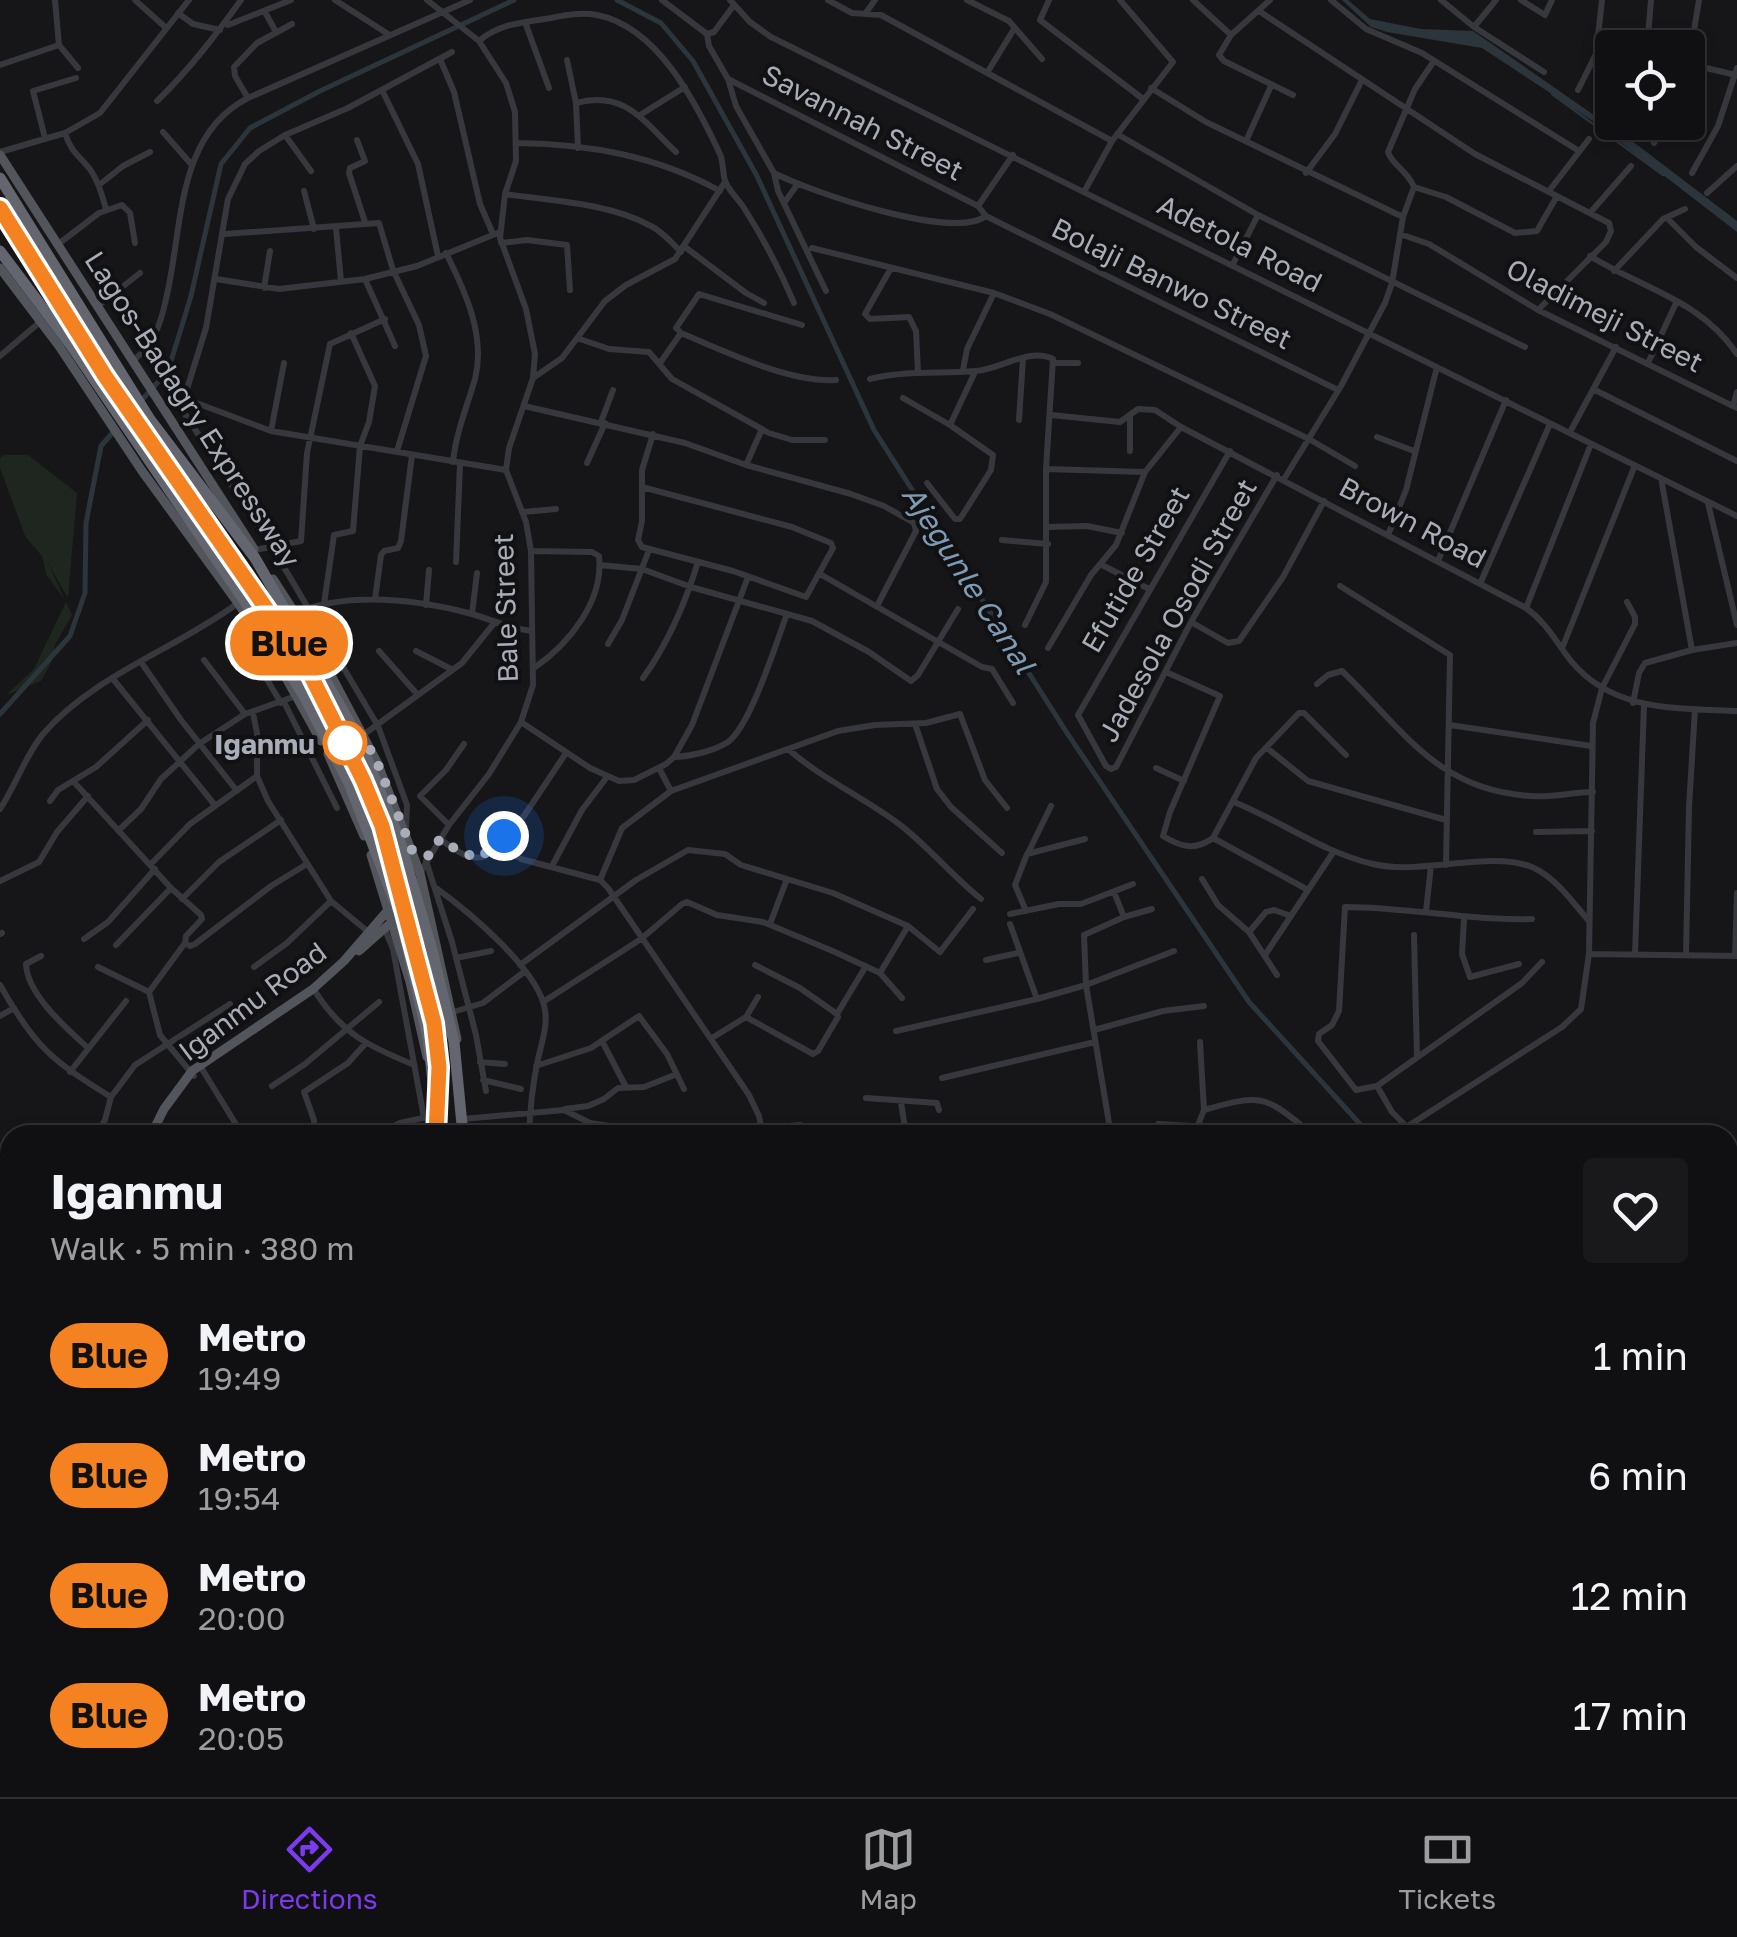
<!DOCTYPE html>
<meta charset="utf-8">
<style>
:root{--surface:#101012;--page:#19191b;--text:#f1f3f6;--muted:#9c9d9f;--line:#303032;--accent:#7c3aed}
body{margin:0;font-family:"Golos Text",sans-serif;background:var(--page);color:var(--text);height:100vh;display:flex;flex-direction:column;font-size:38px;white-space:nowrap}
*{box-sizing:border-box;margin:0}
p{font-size:32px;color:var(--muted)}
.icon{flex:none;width:55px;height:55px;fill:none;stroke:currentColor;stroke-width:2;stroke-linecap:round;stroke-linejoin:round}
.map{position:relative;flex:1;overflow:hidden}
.details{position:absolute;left:0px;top:1125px;width:1738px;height:672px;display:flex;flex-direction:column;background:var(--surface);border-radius:30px 30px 0 0;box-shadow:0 5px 15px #0003,0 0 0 2px var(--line)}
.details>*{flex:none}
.badge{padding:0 20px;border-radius:32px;font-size:35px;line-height:65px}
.controls{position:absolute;left:1595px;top:30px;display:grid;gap:20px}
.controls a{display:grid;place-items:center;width:110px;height:110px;border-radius:10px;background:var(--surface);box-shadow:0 5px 15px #0003,0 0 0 2px var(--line);font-size:50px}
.you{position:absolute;width:50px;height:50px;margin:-25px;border:8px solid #fff;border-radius:50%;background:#1a73e8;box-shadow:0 0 0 15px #1a73e833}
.map>.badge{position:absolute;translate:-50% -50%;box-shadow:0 0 0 5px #fff}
.round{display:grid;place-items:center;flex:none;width:105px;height:105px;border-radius:10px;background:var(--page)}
.headline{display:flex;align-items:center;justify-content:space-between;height:170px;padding:0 50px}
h1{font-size:48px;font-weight:700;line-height:75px}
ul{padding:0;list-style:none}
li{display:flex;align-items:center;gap:30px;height:120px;padding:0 50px}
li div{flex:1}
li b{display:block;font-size:38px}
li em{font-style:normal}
li .badge{min-width:110px;font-weight:700;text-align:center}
.tab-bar{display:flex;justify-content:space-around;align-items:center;height:140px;border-top:2px solid var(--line);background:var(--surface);font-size:28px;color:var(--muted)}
.tab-bar a{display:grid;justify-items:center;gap:5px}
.tab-bar .current{color:var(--accent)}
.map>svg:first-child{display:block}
.green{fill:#1e261f}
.water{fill:#2c353c}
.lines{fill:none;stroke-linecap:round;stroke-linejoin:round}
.stream{stroke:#2c353c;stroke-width:2.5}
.canal{stroke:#2c353c;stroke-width:5}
.minor{stroke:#37383d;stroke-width:6}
.major{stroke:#53555c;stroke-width:9}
.highway{stroke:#63666e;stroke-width:11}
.rail{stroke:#4a4c52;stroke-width:2.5;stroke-dasharray:12 10;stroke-linecap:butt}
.line-casing{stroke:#fff;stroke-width:22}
.line{stroke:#f58220;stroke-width:15}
.walk{stroke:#a8adb8;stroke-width:10;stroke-dasharray:0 18}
.stop-dot{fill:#fff;stroke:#f58220;stroke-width:5}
.labels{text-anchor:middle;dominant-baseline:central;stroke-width:8;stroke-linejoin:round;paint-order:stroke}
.street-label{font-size:28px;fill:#a8adb8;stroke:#111113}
.stop-label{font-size:28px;font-weight:bold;fill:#a8adb8;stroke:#111113;text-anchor:end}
.water-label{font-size:30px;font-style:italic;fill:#7f9bb3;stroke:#111113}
</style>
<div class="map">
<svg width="1737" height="1797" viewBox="0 0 1737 1797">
<rect width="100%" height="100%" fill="#161618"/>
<path class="green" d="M4 455H28L77 493 68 598 48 563 65 600 46 574 42 556 25 536 0 468V458Z
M66 602 72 615 55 645 52 661 41 681 6 695 34 669Z
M17 1788H161L160 1797H15Z"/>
<path class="water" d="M1342 0H1348L1370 19 1421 29 1473 31 1640 147 1737 221V232L1596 123 1482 48 1387 32 1371 27Z"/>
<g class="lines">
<path class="stream" d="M1552 94 1663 175
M0 1647 10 1654"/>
<path class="canal" d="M617 0 661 23 693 61 757 176 874 430 1067 733 1249 1002 1370 1135
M122 422 168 371 191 296 221 164 250 128 320 91 514 0
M0 714 70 636 85 593 86 523 101 446 115 430
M1728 1611 1737 1612"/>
<path class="minor" d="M55 0 59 45 78 68
M135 0 165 27
M335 0 388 34
M662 0 707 34 709 46 728 79 736 106 774 173 778 191 826 291
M730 0 750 22 771 37 1737 516
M828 0 852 13 881 15 1112 141
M967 0 1009 21 1042 59
M1049 0 1040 20 1143 99
M1193 0 1231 35
M1270 0 1231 35 1219 55 1224 61 1293 95
M1331 0 1366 29 1422 53 1579 151
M1441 0 1474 27 1544 72
M1521 0 1545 15 1552 0
M1259 11 1475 154 1609 223 1611 231 1606 242 1538 310
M265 12 276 32
M178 13 193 24 220 30
M865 14 875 0
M525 22 549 88
M228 25 291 0
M1474 27 1496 0
M707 34 714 32 734 5
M479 41C500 23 526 22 551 18 566 15 581 12 597 15 658 27 696 103 720 154 724 163 722 175 726 183 730 192 739 200 744 208 763 238 780 270 794 303
M1647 48 1651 0
M440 59 454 92 480 204 493 234
M567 60 576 103 578 148
M1434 61 1415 89 1388 152C1391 164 1407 170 1414 187L1446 197 1515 233 1537 231 1557 196
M1689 64 1736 75
M0 65 59 45
M1688 67 1699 0
M987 73 1014 29
M728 79 978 206 986 216 1018 232 1338 390
M1151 88 1206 122 1403 217
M382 90 418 164 438 256
M1578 90 1596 54 1602 0
M248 98 235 76 234 67 257 43 292 24
M157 101C190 69 215 36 241 0
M576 103C625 90 643 121 676 152
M640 115 685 87
M1611 118 1612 117
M163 132 191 164
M65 133C70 150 78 155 89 168 98 180 102 195 106 209
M1117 134 1258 215 1525 347
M285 135 311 171
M45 138 33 91 76 78
M357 140 365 161 350 168 349 173 365 222
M1246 141 1271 86
M518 143C589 144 657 156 720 191
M1654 143 1665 122
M0 152 65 133 100 113 189 0
M774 173C811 192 953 241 986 216
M1306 173 1335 134 1362 80
M1692 173 1718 126 1737 68
M99 185 123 166 150 152
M304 191 314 229
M1549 191 1589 139
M1084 192 1112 141 1173 62 1120 0
M1707 193 1737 166
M505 194C552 201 609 203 651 226 663 232 672 243 681 252
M784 203 797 185
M978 206 1013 155
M1590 213 1631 166
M1668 219 1696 247 1737 278
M336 228 341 281
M225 234 379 223 393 270 419 325 426 356 397 451
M1400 234 1429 244 1538 310 1737 408
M501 243 527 240 567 245 570 290
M57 245 99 213 122 205 130 213 135 243
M685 247 746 293 764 303
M812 248 994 293 1050 314 1309 439 1355 466
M446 253C465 291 486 336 475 379 467 407 456 432 453 462
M1590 256C1643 289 1701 300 1737 354
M1233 264 1258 215
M891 268 865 314 870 319 909 317 916 331 918 373
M1614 271 1663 219 1685 209
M216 279 279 289 365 279 417 266 500 232
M365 279 395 346
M264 288 270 251
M98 306 140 273
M681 333C724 351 789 383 836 380
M577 338 609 349 649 352 672 379 769 433 792 440H825
M0 356 40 322
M134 360C154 344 161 323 166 299 183 230 175 135 248 98L470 0
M660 363 681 333 676 328 699 294 802 325
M1055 363H1078
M1648 363 1677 301
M963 370 967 349 994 293
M533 378 562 358 605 301 626 285 675 259 725 182
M870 379C904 370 940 374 975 371 999 370 1029 347 1053 359L1046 469V582L1025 625
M1593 389 1737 461
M903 398 950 425 993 455 991 470 960 519H955L927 483
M186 399 271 431 506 470
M524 406 685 443 746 465 851 494 884 506 914 523 916 531 878 604
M1733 406 1737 392
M1051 415 1120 422 1138 409 1155 410 1181 427 1526 608C1547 623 1556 642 1571 661 1613 712 1677 708 1737 711
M1019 420 1023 358
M601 422 613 390
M950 425 975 372
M271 431 284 363
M1570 432 1616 347
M1377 437 1414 451
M1130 451V416
M1230 451 1078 715 1106 766 1111 769 1116 767 1191 622 1277 475
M587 463 605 423
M746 465 762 429
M1046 469 1145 472
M1661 478 1692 650
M1284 479 1341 386 1385 303 1392 283 1403 217 1414 187
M642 487 792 527 831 543 833 548 806 597 733 571 642 547 638 540 642 521V470L653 434
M1708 503 1737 625
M523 512 556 509
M1048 527 1087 526 1122 533
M1388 535 1406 490 1437 367
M1002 540 1048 544
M255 550 301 541 307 453 330 344 385 319
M531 551 592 552 599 556C604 601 569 644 534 668
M1438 561 1506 400
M456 562 460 464
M1100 564 1149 589
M600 565 642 569 691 587 812 621 869 652 911 681 918 675 958 609
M820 574 982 667 992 669 1013 703
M1480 584 1550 424
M1340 586 1450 655 1446 865
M375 599 381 555 384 551 398 548 401 541 412 455
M324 604 334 535 353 531 360 446 369 422 375 386 351 333
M426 605 429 570
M1526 608 1591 444
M295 613C351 591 415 599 472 614 493 620 510 629 532 631
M472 614 477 573
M1191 622 1228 643 1239 641 1283 577 1324 501
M608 644 622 620 649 550
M1563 646 1635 465
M1048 648 1091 575 1116 545 1145 472 1181 427
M379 651 417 694
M416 651 451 669
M204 660 245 714
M141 662 181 720 237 791
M259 666 281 703
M1166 672 1220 696 1170 812 1163 836C1181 847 1195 851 1213 838L1308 890
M643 678C669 642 685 604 698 562
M113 679 214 804
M1317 684 1328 675 1342 671C1403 729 1437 791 1531 796 1552 798 1572 792 1593 792
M284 702 337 808
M1633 703 1639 673 1645 663 1692 650 1737 643
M253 713 257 733V776L268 801 331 901 372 935
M521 722 590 768 619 781 634 780 666 764 674 757 692 725 748 577
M915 724 937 789 951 807 1002 853
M1450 725 1591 746
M363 735 462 663 495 622
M1267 748 1308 781 1446 820
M788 749C822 779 863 797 899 824 928 846 952 876 981 899
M676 757C692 756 714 751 728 742 751 725 776 643 787 614
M659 768 671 791
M1156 768 1184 781
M73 781 171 888 201 915 202 919 186 936 185 943 149 992
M50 801 58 790 96 767 148 720
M1234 802C1281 821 1324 853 1373 864 1421 876 1492 849 1534 868 1557 879 1573 903 1589 921
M0 809C16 785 25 756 43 734 94 675 176 649 238 603
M449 825 420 796 446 770 464 744
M120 829 141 809 161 779 199 744 245 714 296 696
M406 830 407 805 378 726 272 547 181 408 206 328 228 199 245 164 259 151 285 135 348 108 452 52
M1536 832 1592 831
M1213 838 1256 758 1299 713H1304L1346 755
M440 839C452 848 470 862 485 856L524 816 566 753
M496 844 521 859 600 880 608 888 749 1095 759 1116 763 1135
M1028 853 1051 806
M426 861 452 942 476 1035 486 1091
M151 864 190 824 257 776
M552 866 582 810 607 777
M420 873 449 825 489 774 521 722 533 685 531 551 526 522 506 470 509 448 533 378 535 354 526 309 500 238 505 194 516 161 515 112 506 83 479 41 427 0
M1202 879 1218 905 1249 932 1277 975
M600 880 622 828 671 791 838 731 875 725 926 723 960 714 985 780 1007 808
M0 881 39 862 57 832 88 796
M436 888C468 911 539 970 545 1010 548 1028 540 1047 537 1064 532 1088 530 1111 529 1135
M182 899 219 862 281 820
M1026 911 1015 885 1027 854 1085 839
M1426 911 1431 866
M1010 914 1059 904H1081L1133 884
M1124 917 1152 909
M1464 919 1462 954 1470 977 1519 964
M1532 919C1469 921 1408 907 1345 907L1339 1011 1332 1025 1319 1034 1318 1041 1356 1090 1377 1086 1522 983 1542 962
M770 924 787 879
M1010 924 1037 999
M384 927 393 949 424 1118
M1249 932 1266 912 1274 910 1291 916
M0 934 2 933
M1414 935 1417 1057
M84 939 108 922 155 869
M185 943 190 946 195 944 271 886 307 864
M116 945 171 888
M1589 954 1737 956
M1635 954 1644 705
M1265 955 1334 851
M1686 955 1689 807 1695 709
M41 956 26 964C27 994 65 1027 87 1047
M1735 956 1737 893
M456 958 491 951
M986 960 1018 953
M520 965 636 880 688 850 725 854 741 865 833 893 908 926 940 952 973 909
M755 965 800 988 837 1014 866 966
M98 967 149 992 160 1035 194 1076
M254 967 287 943 331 901
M880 973 908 926
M0 985C35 1047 51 1060 111 1097
M316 993C343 1034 368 1046 412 1064
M543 1002 641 939 682 904 687 902 717 915 763 922 835 952 880 973 902 998
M453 1012 483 1003 524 972
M0 1016 14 1008
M746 1017 813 1054 818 1051 838 1017 837 1014
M1094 1030 1163 1011 1204 1006
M896 1031 1037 999 1086 985 1174 951
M712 1038 746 1017 758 997
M602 1041 626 1087
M1200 1042 1204 1110
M480 1062 505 1064
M536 1066 591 1048 639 1016 667 1054 684 1089
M202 1069 237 1126
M70 1072 126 1001
M942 1078 1095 1042
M483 1080 521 1089
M272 1086 305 1064 379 1002
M1377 1086 1392 1112 1415 1135
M866 1098 937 1103 939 1110
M901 1102 906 1135
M565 1109 588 1106 604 1099 618 1088 644 1087 677 1074
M463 1119 564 1110 590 1123 616 1127 746 1130 800 1125
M1158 1124 1191 1126 1227 1135
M942 1126H1015L1017 1135
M1408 1126 1562 1027 1581 1009 1589 954 1593 723 1602 688 1635 624V617L1627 602
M96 1135 105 1120 111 1097 135 1065 230 1004
M314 1135V1120L304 1092 348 1063 365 1044
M374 1135 400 1123 437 1115
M860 1135H888
M1111 1135 1086 985 1084 935 1124 917 1114 892
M1194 1135 1204 1110C1266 1092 1265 1097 1314 1135
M1 1147 10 1158
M0 1343 10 1342
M1728 1347 1737 1350
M1728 1668 1737 1672
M1728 1768 1737 1774
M615 1788 622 1797
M952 1788 959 1797
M853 1797 866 1788
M869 1797 883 1788
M919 1797 932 1788
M985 1797 998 1788
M999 1797 1004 1788
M1025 1797 1030 1788
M1116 1797 1119 1788
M1160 1797 1163 1788
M1191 1797 1194 1788
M1502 1797 1507 1788
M1574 1797 1575 1788
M1604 1797 1609 1788
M1664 1797 1668 1788"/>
<path class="major" d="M0 155 254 549
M0 268 59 346 142 471 238 603 285 676 321 741
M273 579 313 641 377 762 420 873 457 1039
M328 754 364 836
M371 855 410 982 427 1057
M359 951 393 921
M151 1135 164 1109 192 1071 313 989 344 961 389 909
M1728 1257 1737 1258
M0 1294 10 1293
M1299 1788 1329 1797
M1319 1788 1350 1797
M1243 1797 1246 1788"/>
<path class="highway" d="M0 178 149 418 255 558 358 737 399 838 432 950 454 1042 463 1135
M0 251 70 344 254 615 304 696 349 783 400 915 428 1038 439 1135
M405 1797 406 1788
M418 1797 419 1788"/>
<path class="rail" d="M0 208 105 375 305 666 363 780 382 826 434 1023 439 1067 436 1135
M383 1797 385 1788"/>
</g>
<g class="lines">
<defs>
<path id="line" d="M0 208 105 376 306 666 363 780 382 826 434 1023 439 1067 436 1135"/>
</defs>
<use href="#line" class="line-casing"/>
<use href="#line" class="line"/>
<path class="walk" d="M345 743 362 735 377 762 412 850 428 856 440 839 462 853 480 858 504 836"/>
</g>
<circle class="stop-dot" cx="345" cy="743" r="20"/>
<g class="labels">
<g class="street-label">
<text transform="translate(863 122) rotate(27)">Savannah Street</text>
<text transform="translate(1240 243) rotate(27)">Adetola Road</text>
<text transform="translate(1172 283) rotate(26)">Bolaji Banwo Street</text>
<text transform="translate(1605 315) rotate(27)">Oladimeji Street</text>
<text transform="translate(193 409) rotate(57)">Lagos-Badagry Expressway</text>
<text transform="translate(1413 522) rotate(28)">Brown Road</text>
<text transform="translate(1135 569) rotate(-60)">Efutide Street</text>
<text transform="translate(505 608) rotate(-92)">Bale Street</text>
<text transform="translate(1177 610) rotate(-61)">Jadesola Osodi Street</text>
<text transform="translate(252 1001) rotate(-37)">Iganmu Road</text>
</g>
<g class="stop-label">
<text x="315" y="743">Iganmu</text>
</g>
<g class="water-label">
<text transform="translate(969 579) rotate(57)">Ajegunle Canal</text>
</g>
</g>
</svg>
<div class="controls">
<a><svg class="icon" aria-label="locate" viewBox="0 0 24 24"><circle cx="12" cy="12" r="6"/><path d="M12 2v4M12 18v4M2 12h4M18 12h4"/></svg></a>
</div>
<div class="you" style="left:504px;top:836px"></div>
<b class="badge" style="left:289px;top:643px;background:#f58220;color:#111">Blue</b>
<section class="details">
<div class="headline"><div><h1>Iganmu</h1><p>Walk · 5 min · 380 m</p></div><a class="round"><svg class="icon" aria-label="heart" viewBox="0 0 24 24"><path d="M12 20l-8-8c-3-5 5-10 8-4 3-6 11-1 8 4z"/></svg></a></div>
<ul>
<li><span class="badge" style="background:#f58220;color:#111">Blue</span><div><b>Metro</b><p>19:49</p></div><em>1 min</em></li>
<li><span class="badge" style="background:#f58220;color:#111">Blue</span><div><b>Metro</b><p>19:54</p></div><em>6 min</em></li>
<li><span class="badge" style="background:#f58220;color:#111">Blue</span><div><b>Metro</b><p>20:00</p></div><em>12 min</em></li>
<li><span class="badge" style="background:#f58220;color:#111">Blue</span><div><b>Metro</b><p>20:05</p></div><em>17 min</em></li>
</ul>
</section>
</div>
<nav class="tab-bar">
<a class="current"><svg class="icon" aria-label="directions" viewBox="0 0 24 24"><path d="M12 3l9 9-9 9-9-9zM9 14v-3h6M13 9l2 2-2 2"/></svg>Directions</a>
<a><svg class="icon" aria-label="map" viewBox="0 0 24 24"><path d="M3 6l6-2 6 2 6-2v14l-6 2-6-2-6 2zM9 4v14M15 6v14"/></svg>Map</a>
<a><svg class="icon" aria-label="tickets" viewBox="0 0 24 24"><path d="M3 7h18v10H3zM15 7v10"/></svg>Tickets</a>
</nav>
